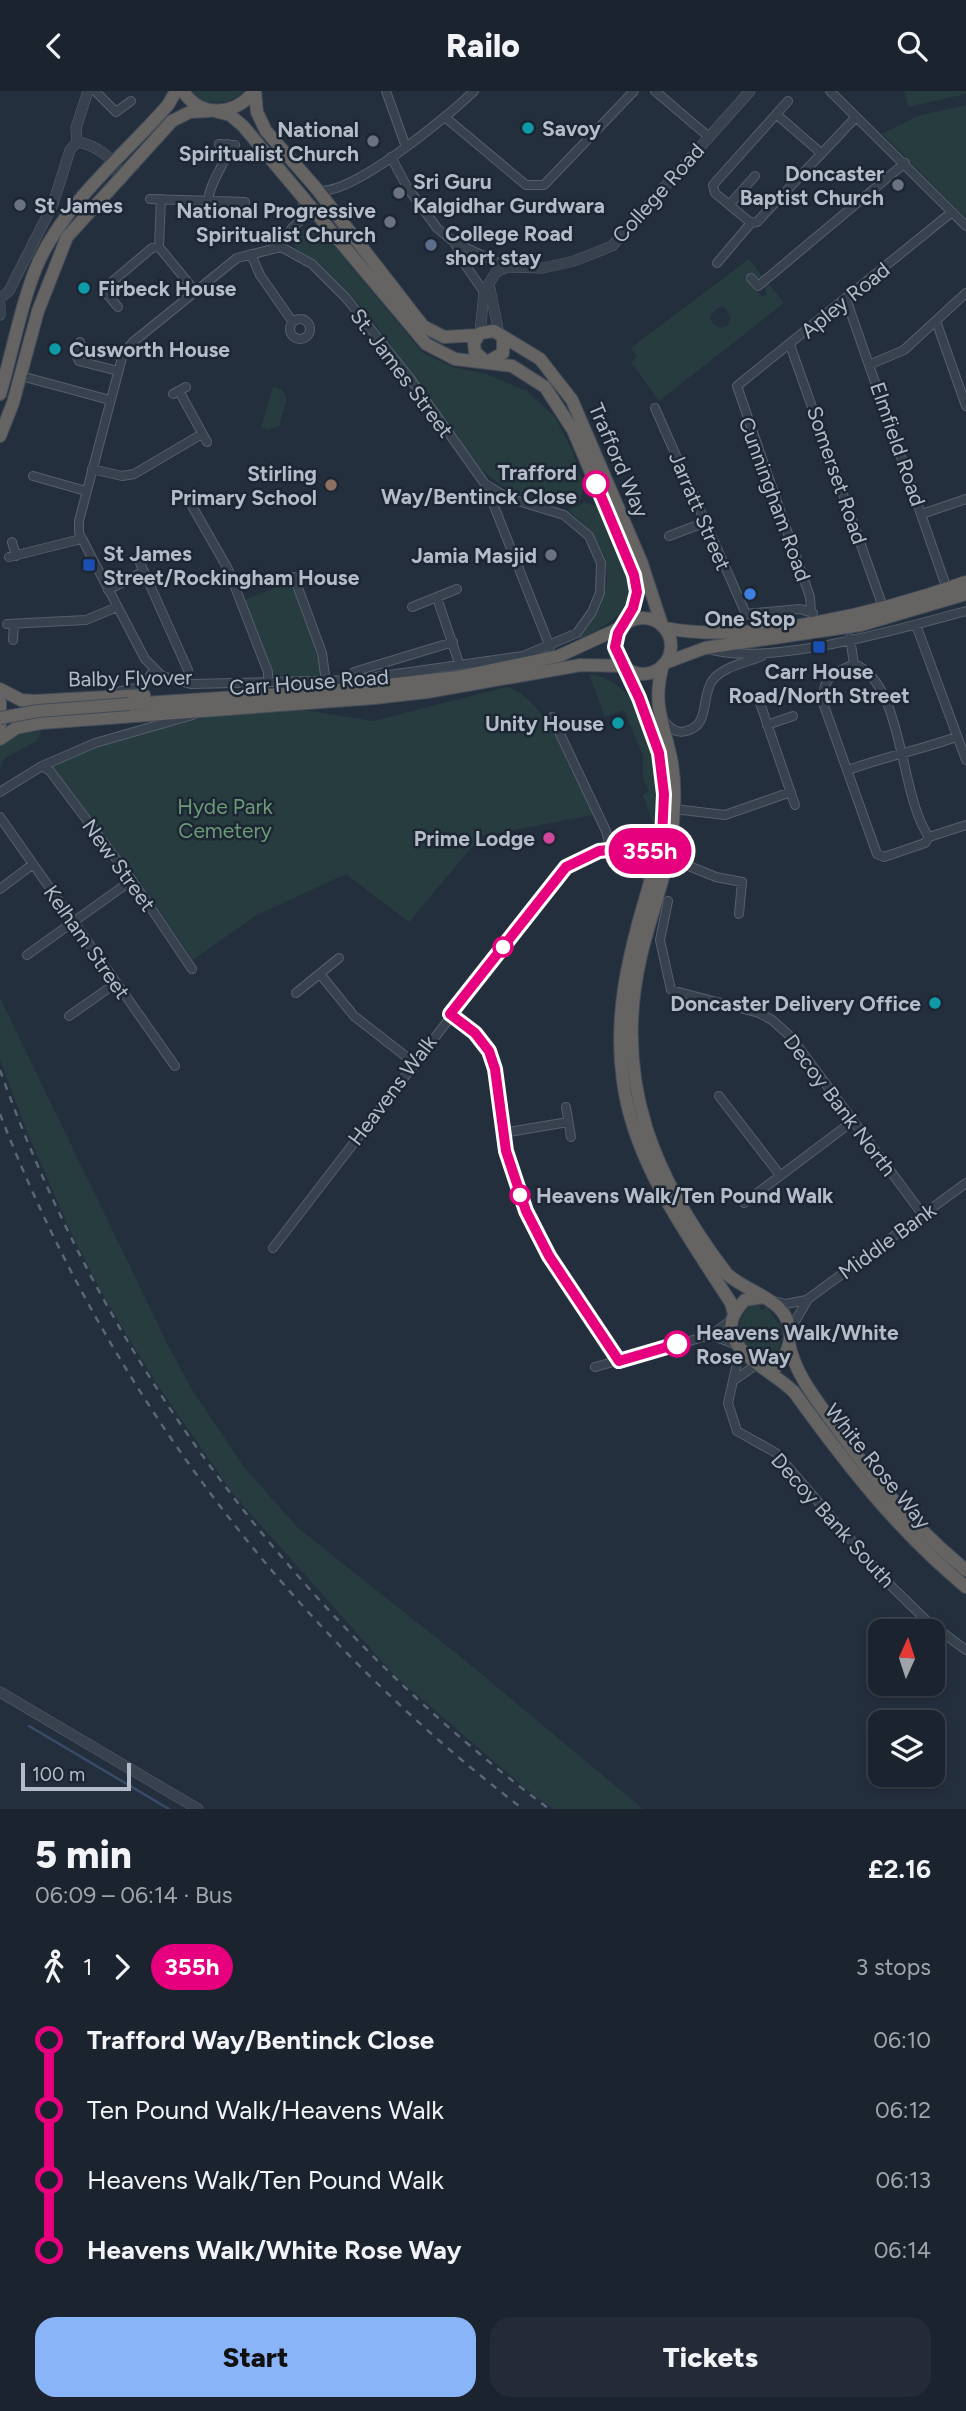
<!DOCTYPE html>
<meta charset="utf-8">
<style>
:root{--surface:#1b232e;--page:#242b36;--text:#f1f3f6;--muted:#a0a4aa;--line:#39404a;--accent:#8ab4f8}
body{margin:0;font-family:Figtree,sans-serif;background:var(--page);color:var(--text);height:100vh;display:flex;flex-direction:column;font-size:26px;white-space:nowrap}
*{box-sizing:border-box;margin:0}
p{font-size:23px;color:var(--muted)}
.icon{flex:none;width:38px;height:38px;fill:none;stroke:currentColor;stroke-width:2;stroke-linecap:round;stroke-linejoin:round}
.map{position:relative;height:1718px;overflow:hidden}
.side{display:flex;flex-direction:column;background:var(--surface);flex:1}
.side>*{flex:none}
.badge{padding:0 14px;border-radius:23px;font-size:24px;line-height:46px}
.needle{width:46px;rotate:3deg}
.fabs{position:absolute;left:868px;top:1528px;display:grid;gap:14px}
.fabs a{display:grid;place-items:center;width:77px;height:77px;border-radius:14px;background:var(--surface);box-shadow:0 4px 10px #0003,0 0 0 2px var(--line);font-size:35px}
.scale{position:absolute;left:21px;bottom:18px;width:110px;box-sizing:border-box;padding-left:7px;border:4px solid #b4bcc9;border-top:0;font-size:19px;line-height:24px;white-space:nowrap;color:#b4bcc9;-webkit-text-stroke:5px #1d2633;paint-order:stroke}
.map>.badge{position:absolute;translate:-50% -50%;box-shadow:0 0 0 4px #fff}
.legs{display:flex;align-items:center;gap:10px;height:77px;padding:0 35px;font-size:23px}
.legs p{margin-inline-start:auto}
.head{display:flex;align-items:center;justify-content:space-between;height:119px;padding:0 35px}
h1{font-size:38px;font-weight:800;line-height:52px}
.cta{display:flex;gap:14px;margin-top:auto;padding:14px 35px}
.cta a{flex:1;height:80px;border-radius:21px;background:var(--accent);color:#111;font-size:28px;font-weight:800;line-height:80px;text-align:center}
.cta a+a{background:var(--page);color:var(--text)}
ul{padding:0 35px;list-style:none}
li{display:flex;align-items:center;gap:24px;height:70px;font-size:26px}
li i{display:grid;place-items:center;width:10px;height:100%;margin:0 9px;background:currentColor}
li i::after{content:'';width:18px;height:18px;margin:-9px;border:5px solid;border-radius:50%;background:var(--surface)}
li p{margin-inline-start:auto}
li:first-child i{background:linear-gradient(#0000 50%,currentColor 0)}
li:last-child i{background:linear-gradient(currentColor 50%,#0000 0)}
header{display:flex;justify-content:space-between;align-items:center;height:91px;padding:0 35px;background:var(--surface);font-size:32px;font-weight:800}
.map>svg:first-child{display:block}
.green{fill:#263c3f;fill-rule:evenodd}
.lines{fill:none;stroke-linecap:round;stroke-linejoin:round}
.stream{stroke:#394c67;stroke-width:2.5}
.minor-casing{stroke:#565f6c;stroke-width:10}
.tertiary-casing{stroke:#565f6c;stroke-width:11}
.trunk-casing{stroke:#434c59;stroke-width:14}
.minor{stroke:#38414e;stroke-width:8}
.tertiary{stroke:#38414e;stroke-width:10}
.trunk{stroke:#656462;stroke-width:12}
.rail{stroke:#5a6575;stroke-width:2.5;stroke-dasharray:7 7;stroke-linecap:butt}
.trunk-bridge-casing{stroke:#434c59;stroke-width:14;stroke-linecap:butt}
.trunk-bridge{stroke:#656462;stroke-width:12}
.line-1-casing{stroke:#fff;stroke-width:16}
.line-1{stroke:#e6007e;stroke-width:10}
.culture-dot{fill:#0f9aa8;stroke:#1d2633;stroke-width:2.5}
.worship-dot{fill:#6b7280;stroke:#1d2633;stroke-width:2.5}
.service-dot{fill:#5c6f8a;stroke:#1d2633;stroke-width:2.5}
.stop-1-dot{fill:#fff;stroke:#e6007e;stroke-width:3.5}
.education-dot{fill:#8d6e63;stroke:#1d2633;stroke-width:2.5}
.transit-dot{fill:#1a4fb4;stroke:#1d2633;stroke-width:2.5}
.shop-dot{fill:#3f7fe0;stroke:#1d2633;stroke-width:2.5}
.hotel-dot{fill:#d1479c;stroke:#1d2633;stroke-width:2.5}
.labels{text-anchor:middle;dominant-baseline:central;stroke-width:5;stroke-linejoin:round;paint-order:stroke}
.poi-label{font-size:21px;font-weight:bold;fill:#b4bcc9;stroke:#1d2633;text-anchor:end}
.street-label{font-size:21px;fill:#b4bcc9;stroke:#1d2633}
.stop-label{font-size:21px;font-weight:bold;fill:#b4bcc9;stroke:#1d2633;text-anchor:start}
.park-label{font-size:21px;fill:#6b9a76;stroke:#1d2633}
</style>
<header><svg class="icon" aria-label="back" viewBox="0 0 24 24"><path d="M15 5l-7 7 7 7"/></svg>Railo<svg class="icon" aria-label="search" viewBox="0 0 24 24"><circle cx="10" cy="10" r="6"/><path d="M15 15l6 6"/></svg></header>
<div class="map">
<svg width="966" height="1718" viewBox="0 0 966 1718">
<rect width="100%" height="100%" fill="#242f3e"/>
<path class="green" d="M190 0H243C231 16 202 15 190 0Z
M904 0H966V3L908 16Z
M966 14V127L882 43 918 25Z
M311 135 320 138 423 262 452 276 486 283 527 300 555 326 572 359 584 395 580 409C548 423 504 400 480 377L367 222 318 171 297 158 292 151 294 144Z
M749 168 763 186 757 188 751 183 746 188 763 206 767 203 765 197 768 192 784 212 659 310 631 271 637 266 631 257ZM725 216 731 228 728 234 720 237 712 232 710 226 717 217Z
M273 296 282 299 287 307 279 335 269 339 261 336Z
M584 412 601 416C615 450 650 501 611 530 601 538 589 543 578 549 620 500 617 460 568 419Z
M294 489 324 569 319 585 275 586 268 581 242 510Z
M589 583C650 590 661 684 657 733L652 730 643 704 649 701 643 687V665L624 619 605 626Z
M507 596C545 607 581 688 598 723L481 745 409 831 346 783 255 825 193 869 137 786 51 674 120 647 230 621 292 617 373 630Z
M42 637 37 650 5 667 0 677V656L8 645Z
M0 907 167 1252 191 1297 244 1376 298 1437 467 1571 643 1718H554L537 1707 396 1586 234 1404 158 1295 104 1206 72 1144 28 1043 0 969Z
M753 1213H761L760 1218 764 1219 766 1214 782 1238 779 1260 765 1271C759 1267 751 1263 746 1258 734 1246 739 1221 753 1213Z"/>
<g class="lines">
<path class="stream" d="M29 1635 169 1718"/>
<defs>
<path id="minor" d="M95 0 116 21 131 10
M386 0 406 56
M655 0 709 46
M830 0 966 135
M776 23 821 62
M446 27 526 94H544L634 0
M219 53 235 54
M391 66 407 96 437 137 455 152 464 172 484 201
M318 99C348 108 451 23 474 0
M150 108 245 111
M161 108 159 156 195 200
M208 110C210 88 227 74 228 53
M730 113 755 85
M751 132 715 102 713 94 788 10
M456 152 507 176
M281 156 312 173 346 207 409 286 485 393 508 407 564 424 589 445 601 472 600 502 592 521 577 542 523 565 354 589 191 593 162 585 145 568 79 442V430L123 263 133 251 237 167Z
M281 156 292 137 304 126 303 108
M251 163 260 184 292 230
M717 172 751 132 757 131 856 26
M751 187 758 195 905 72
M846 208 947 498
M118 216 107 203V195L152 157 159 156
M290 238a10 10 0 1 1 20 0a10 10 0 1 1-20 0Z
M936 230 966 315
M80 251 76 264 79 270 118 280
M790 254 883 516
M871 273 904 259 966 202
M21 285 110 309
M179 300 207 351
M173 303 186 296
M655 317 746 523
M92 378 122 385 134 383 202 343
M33 385 86 400
M188 408 228 478 268 581V592
M494 415 550 556
M922 423 966 408
M669 445 706 431
M12 451 16 465
M9 466 81 448
M140 472 188 579
M294 486 322 562 326 591
M108 499 144 480
M437 507 458 569
M412 516 457 498
M811 521 810 506 737 295 952 121
M7 533 86 529 117 516
M916 534 966 669
M730 540 746 523 800 518 813 522
M850 547 854 573
M13 549 14 533
M712 559C771 575 904 537 966 520
M854 573C834 582 824 585 822 609L877 763 884 766 925 752 929 746
M854 573C904 592 899 704 929 746
M354 581 453 551
M121 600 142 596 154 579
M760 612 795 714
M552 626 606 740 611 759
M663 629C669 636 675 643 686 640 710 635 701 606 712 590 723 575 746 572 762 565
M767 634 793 625
M42 675 50 680 132 789 192 878
M848 679C884 666 920 659 956 646
M0 701 42 675 95 652 193 624
M674 718 725 724 791 701
M0 726 175 975
M929 746 966 734
M636 762 646 775 648 790
M669 767 716 786 742 791 739 823
M0 798 33 773
M668 810 660 849 671 899 759 922 772 929 791 946 923 1124
M27 864 132 789
M320 883 354 925 413 971
M296 902 339 867
M450 923 475 941 489 960 495 978 506 1061 526 1120 549 1165 619 1270
M69 925 116 892
M719 1005 780 1084
M566 1016 571 1046
M503 1042 568 1031
M744 1112 853 1030
M273 1157 566 776C576 768 588 762 601 760 623 757 643 769 659 751
M774 1210 786 1213 806 1209
M790 1239 808 1208 966 1092
M711 1244 737 1254
M740 1259 733 1290 756 1274
M595 1276 711 1244 733 1228
M733 1290 728 1312 737 1340 776 1362 888 1492 927 1530 966 1559"/>
<path id="tertiary" d="M77 51C93 53 122 70 118 88
M77 51 76 37 88 0
M489 193 499 243
M0 208 9 200 53 113 70 59 77 51
M0 215V224
M480 242 484 201 496 181 507 176 543 177 574 170 612 155 750 0
M0 1601 198 1718"/>
<path id="trunk" d="M183 0C200 27 236 25 254 0
M255 0 257 21 266 40 316 97 423 235 444 246 479 244
M215 20 230 24 243 35 426 253 455 268 512 275 545 296 573 339 634 484 637 501 626 532
M485 270 475 261 474 252 480 242 494 240 540 268 572 309 641 470 662 534
M489 270 503 262V247
M0 303C12 263 22 208 39 170 67 110 125 63 168 14L176 0
M0 345 13 312 38 220 67 146 172 30 190 21 209 20
M615 555a28 28 0 1 1 56 0a28 28 0 1 1-56 0Z
M665 537C751 554 885 520 966 491
M665 572 705 557 861 534 966 503
M663 574C651 615 665 634 672 672 675 692 675 711 673 730 670 778 650 823 640 869 613 991 654 1087 727 1183 750 1204 792 1208 790 1247 789 1258 784 1268 776 1276L764 1277
M626 577C648 625 667 672 664 725 663 755 652 783 644 812 627 870 614 929 623 990 634 1073 687 1143 731 1212L734 1223
M0 598 21 609 34 610 144 604
M0 611V634
M129 613 331 600 458 586 559 565 622 536
M0 648 16 637 41 632 374 607 427 601 581 574 623 575
M763 1206 745 1209C702 1252 771 1277 794 1301 846 1373 897 1439 966 1496
M789 1252C795 1283 815 1307 833 1332 872 1386 913 1436 966 1479"/>
</defs>
<use href="#minor" class="minor-casing"/>
<use href="#tertiary" class="tertiary-casing"/>
<use href="#trunk" class="trunk-casing"/>
<use href="#minor" class="minor"/>
<use href="#tertiary" class="tertiary"/>
<use href="#trunk" class="trunk"/>
<path class="rail" d="M0 979C105 1274 299 1530 549 1718
M0 1023C106 1297 289 1540 523 1718"/>
<defs>
<path id="trunk-bridge" d="M0 627 38 620 129 613"/>
</defs>
<use href="#trunk-bridge" class="trunk-bridge-casing"/>
<use href="#trunk-bridge" class="trunk-bridge"/>
</g>
<g class="lines">
<defs>
<path id="line-1" d="M596 393 634 484 637 501 633 517 618 542 615 556 639 607 659 662 664 703 662 747 650 760 636 762 618 758 599 760 566 776 450 923 475 942 489 960 495 978 506 1060 526 1120 549 1165 619 1270 677 1253"/>
</defs>
<use href="#line-1" class="line-1-casing"/>
<use href="#line-1" class="line-1"/>
</g>
<g class="culture-dot">
<circle cx="528" cy="37" r="7"/>
<circle cx="84" cy="197" r="7"/>
<circle cx="55" cy="258" r="7"/>
<circle cx="618" cy="632" r="7"/>
<circle cx="935" cy="912" r="7"/>
</g>
<g class="worship-dot">
<circle cx="373" cy="50" r="7"/>
<circle cx="898" cy="94" r="7"/>
<circle cx="399" cy="102" r="7"/>
<circle cx="20" cy="114" r="7"/>
<circle cx="390" cy="131" r="7"/>
<circle cx="551" cy="464" r="7"/>
</g>
<circle class="service-dot" cx="431" cy="154" r="7"/>
<g class="stop-1-dot">
<circle cx="596" cy="393" r="12"/>
<circle cx="503" cy="856" r="9"/>
<circle cx="520" cy="1104" r="9"/>
<circle cx="677" cy="1253" r="12"/>
</g>
<circle class="education-dot" cx="331" cy="394" r="7"/>
<g class="transit-dot">
<rect x="82" y="467" width="14" height="14" rx="3.5"/>
<rect x="812" y="549" width="14" height="14" rx="3.5"/>
</g>
<circle class="shop-dot" cx="750" cy="503" r="7"/>
<circle class="hotel-dot" cx="549" cy="747" r="7"/>
<g class="labels">
<g class="poi-label">
<text x="542" y="37" text-anchor="start">Savoy</text>
<text x="359" y="38">National<tspan x="359" dy="24">Spiritualist Church</tspan></text>
<text x="884" y="82">Doncaster<tspan x="884" dy="24">Baptist Church</tspan></text>
<text x="413" y="90" text-anchor="start">Sri Guru<tspan x="413" dy="24">Kalgidhar Gurdwara</tspan></text>
<text x="34" y="114" text-anchor="start">St James</text>
<text x="376" y="119">National Progressive<tspan x="376" dy="24">Spiritualist Church</tspan></text>
<text x="445" y="142" text-anchor="start">College Road<tspan x="445" dy="24">short stay</tspan></text>
<text x="98" y="197" text-anchor="start">Firbeck House</text>
<text x="69" y="258" text-anchor="start">Cusworth House</text>
<text x="317" y="382">Stirling<tspan x="317" dy="24">Primary School</tspan></text>
<text x="103" y="462" text-anchor="start">St James<tspan x="103" dy="24">Street/Rockingham House</tspan></text>
<text x="537" y="464">Jamia Masjid</text>
<text x="750" y="527" text-anchor="middle">One Stop</text>
<text x="819" y="580" text-anchor="middle">Carr House<tspan x="819" dy="24">Road/North Street</tspan></text>
<text x="604" y="632">Unity House</text>
<text x="535" y="747">Prime Lodge</text>
<text x="921" y="912">Doncaster Delivery Office</text>
</g>
<g class="street-label">
<text transform="translate(658 102) rotate(-48)">College Road</text>
<text transform="translate(845 209) rotate(-39)">Apley Road</text>
<text transform="translate(402 282) rotate(53)">St. James Street</text>
<text transform="translate(898 353) rotate(71)">Elmfield Road</text>
<text transform="translate(619 369) rotate(67)">Trafford Way</text>
<text transform="translate(837 384) rotate(71)">Somerset Road</text>
<text transform="translate(775 408) rotate(70)">Cunningham Road</text>
<text transform="translate(700 420) rotate(67)">Jarratt Street</text>
<text transform="translate(130 587) rotate(-1)">Balby Flyover</text>
<text transform="translate(309 591) rotate(-4)">Carr House Road</text>
<text transform="translate(119 774) rotate(54)">New Street</text>
<text transform="translate(87 851) rotate(55)">Kelham Street</text>
<text transform="translate(392 999) rotate(-53)">Heavens Walk</text>
<text transform="translate(840 1014) rotate(53)">Decoy Bank North</text>
<text transform="translate(887 1150) rotate(-36)">Middle Bank</text>
<text transform="translate(878 1375) rotate(51)">White Rose Way</text>
<text transform="translate(833 1429) rotate(48)">Decoy Bank South</text>
</g>
<g class="stop-label">
<text x="577" y="381" text-anchor="end">Trafford<tspan x="577" dy="24">Way/Bentinck Close</tspan></text>
<text x="536" y="1104">Heavens Walk/Ten Pound Walk</text>
<text x="696" y="1241">Heavens Walk/White<tspan x="696" dy="24">Rose Way</tspan></text>
</g>
<g class="park-label">
<text x="225" y="715">Hyde Park<tspan x="225" dy="24">Cemetery</tspan></text>
</g>
</g>
</svg>
<div class="fabs">
<a><svg class="needle" viewBox="-14 -14 28 28"><path d="M0-13l5 13h-10z" fill="#e53935"/><path d="M0 13l5-13h-10z" fill="#a0a4aa"/></svg></a>
<a><svg class="icon" aria-label="layers" viewBox="0 0 24 24"><path d="M12 4l9 5-9 5-9-5zM3 14l9 5 9-5"/></svg></a>
</div>
<div class="scale">100 m</div>
<b class="badge" style="left:650px;top:760px;background:#e6007e;color:#fff">355h</b>
</div>
<section class="side">
<div class="head"><div><h1>5 min</h1><p>06:09 – 06:14 · Bus</p></div><b>£2.16</b></div>
<div class="legs"><svg class="icon" aria-label="walk" viewBox="0 0 24 24"><circle cx="13" cy="4" r="2"/><path d="M13 8l-2 6 4 7M11 14l-3 7M7 12l3-4h3l4 4"/></svg>1<svg class="icon" aria-label="forward" viewBox="0 0 24 24"><path d="M9 5l7 7-7 7"/></svg><b class="badge" style="background:#e6007e;color:#fff">355h</b><p>3 stops</p></div>
<ul>
<li><i style="color:#e6007e"></i><b>Trafford Way/Bentinck Close</b><p>06:10</p></li>
<li><i style="color:#e6007e"></i><span>Ten Pound Walk/Heavens Walk</span><p>06:12</p></li>
<li><i style="color:#e6007e"></i><span>Heavens Walk/Ten Pound Walk</span><p>06:13</p></li>
<li><i style="color:#e6007e"></i><b>Heavens Walk/White Rose Way</b><p>06:14</p></li>
</ul>
<div class="cta"><a>Start</a><a>Tickets</a></div>
</section>
